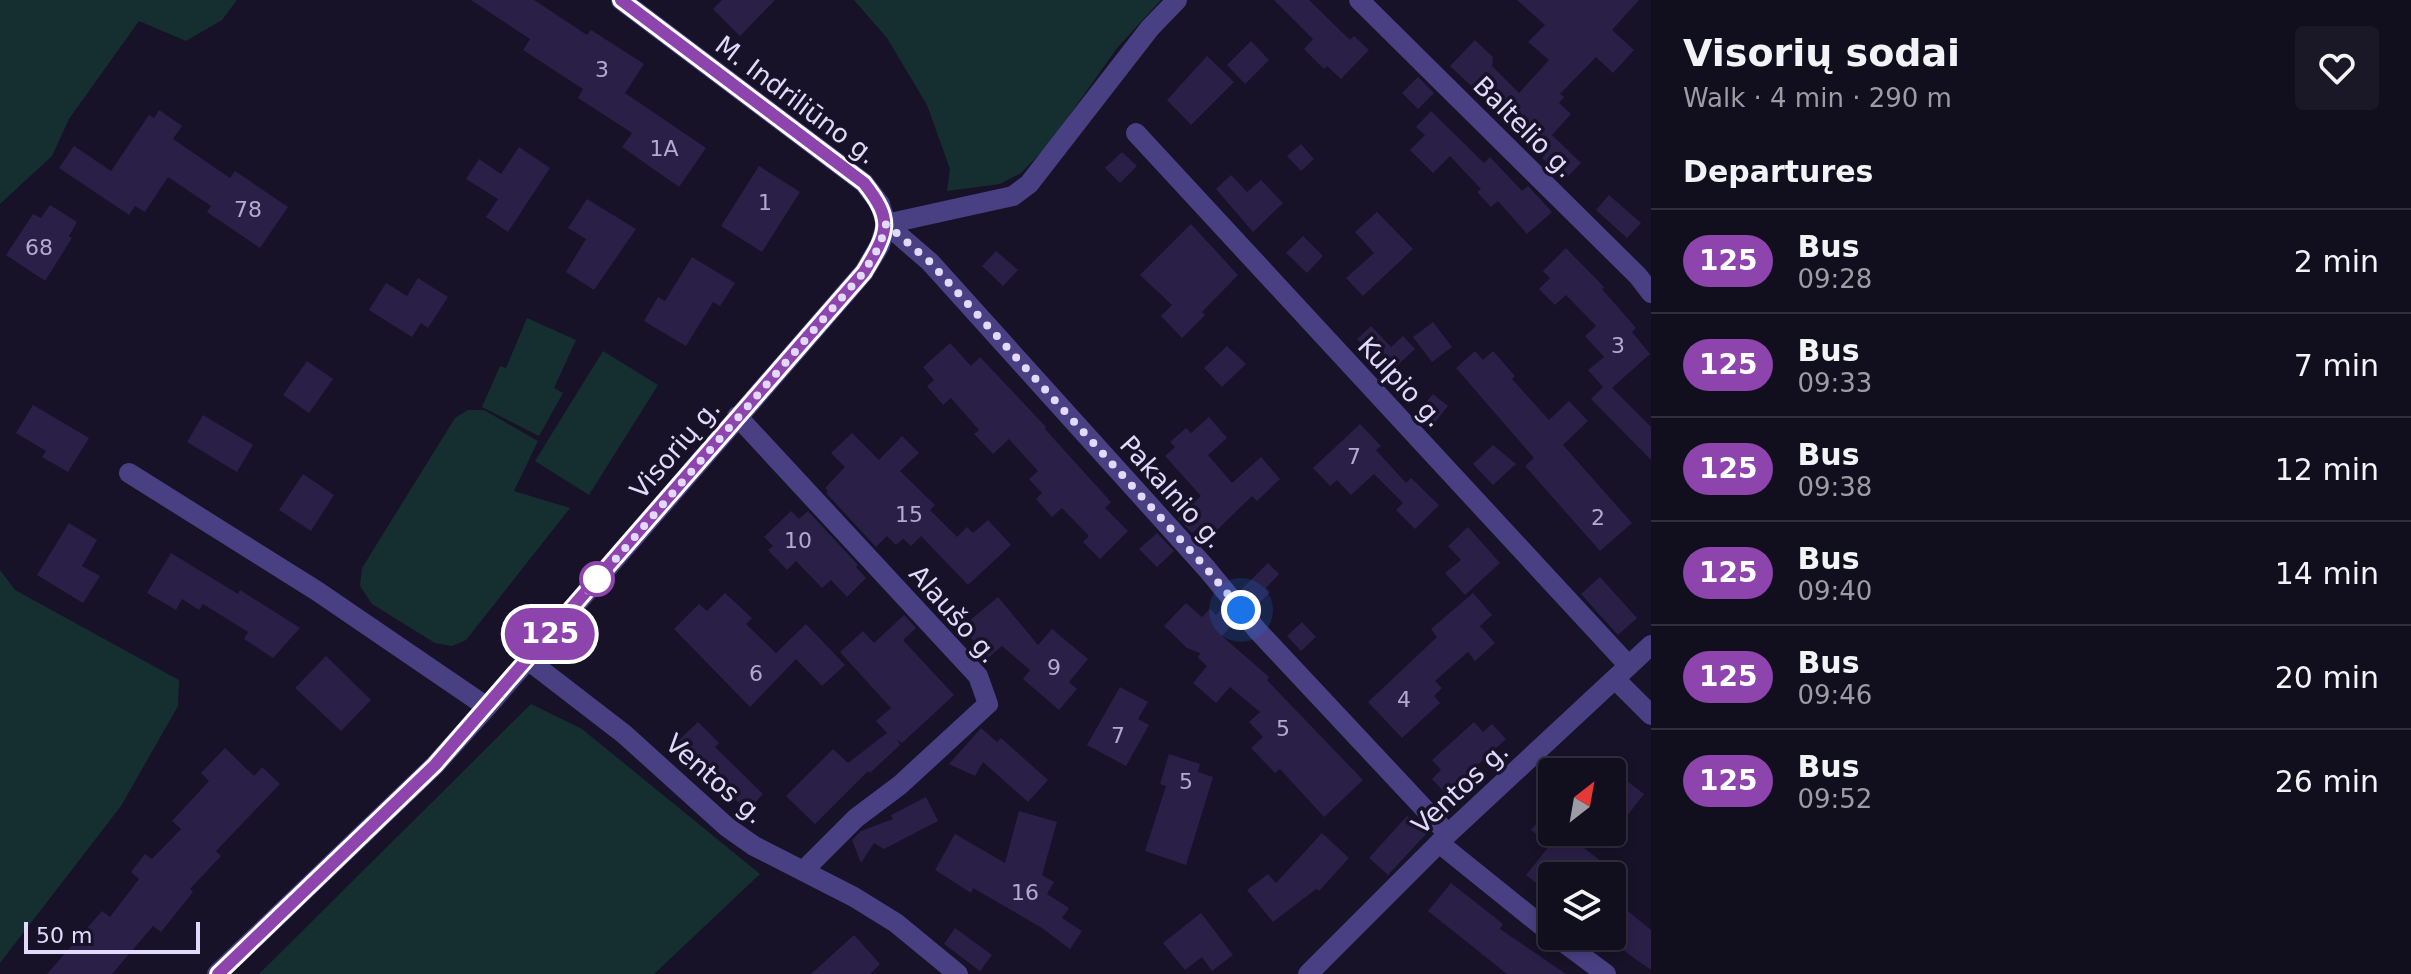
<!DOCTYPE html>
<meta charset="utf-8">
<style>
:root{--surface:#110e1d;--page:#1a1726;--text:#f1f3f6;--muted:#9c9ca4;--line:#302e3b}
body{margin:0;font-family:"DejaVu Sans",sans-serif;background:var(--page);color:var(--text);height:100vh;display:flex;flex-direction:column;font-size:30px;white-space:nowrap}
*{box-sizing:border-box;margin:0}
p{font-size:26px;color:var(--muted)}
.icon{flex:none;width:44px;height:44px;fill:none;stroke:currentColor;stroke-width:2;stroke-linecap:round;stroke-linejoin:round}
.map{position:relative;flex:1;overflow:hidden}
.details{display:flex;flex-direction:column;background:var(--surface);width:760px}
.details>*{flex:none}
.badge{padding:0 16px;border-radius:26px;font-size:28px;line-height:52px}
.needle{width:52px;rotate:31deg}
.buttons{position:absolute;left:1538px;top:758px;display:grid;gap:16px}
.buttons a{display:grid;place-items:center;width:88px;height:88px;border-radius:8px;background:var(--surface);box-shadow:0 4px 12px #0003,0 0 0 2px var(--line);font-size:40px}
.scale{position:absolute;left:24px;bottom:20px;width:176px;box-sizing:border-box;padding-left:8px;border:4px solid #e1dafc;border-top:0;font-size:22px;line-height:28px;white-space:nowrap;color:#e1dafc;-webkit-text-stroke:6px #171227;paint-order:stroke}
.you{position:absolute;width:40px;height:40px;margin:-20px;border:6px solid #fff;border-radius:50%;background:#1a73e8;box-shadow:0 0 0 12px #1a73e833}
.map>.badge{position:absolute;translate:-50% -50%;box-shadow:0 0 0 4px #fff}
h2{padding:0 32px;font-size:30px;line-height:72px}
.round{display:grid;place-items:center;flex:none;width:84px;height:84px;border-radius:8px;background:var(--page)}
.headline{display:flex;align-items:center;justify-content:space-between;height:136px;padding:0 32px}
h1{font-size:38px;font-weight:700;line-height:60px}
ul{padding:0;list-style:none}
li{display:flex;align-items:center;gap:24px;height:104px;padding:0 32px;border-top:2px solid var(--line)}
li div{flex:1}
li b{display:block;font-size:30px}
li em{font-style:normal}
li .badge{min-width:88px;font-weight:700;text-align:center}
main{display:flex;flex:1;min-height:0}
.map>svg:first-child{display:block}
.green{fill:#152f30}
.building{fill:#2a1f46}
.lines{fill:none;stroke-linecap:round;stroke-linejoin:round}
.minor{stroke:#484082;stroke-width:20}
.line-casing{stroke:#fff;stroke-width:18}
.line{stroke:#8e44ad;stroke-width:12}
.walk{stroke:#e1dafc;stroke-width:8;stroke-dasharray:0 14.4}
.stop-dot{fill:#fff;stroke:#8e44ad;stroke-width:4}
.labels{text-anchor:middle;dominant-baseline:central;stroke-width:7;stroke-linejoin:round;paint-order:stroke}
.number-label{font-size:22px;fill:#b3abce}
.street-label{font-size:26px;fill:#e1dafc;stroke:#171227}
</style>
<main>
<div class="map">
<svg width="1651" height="974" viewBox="0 0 1651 974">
<rect width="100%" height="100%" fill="#171227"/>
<path class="green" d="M0 0H237L222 20 186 41 139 21 69 119 52 156 0 204Z
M854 0H1161L1117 48 1049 144 1021 173 1000 184 947 191 950 169 927 105 887 38Z
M527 318 576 340 554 388 563 393 539 436 482 407 500 366 506 368Z
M603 351 658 385 589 495 535 461Z
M468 410H484L538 441 514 491 570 508 466 640 452 646 435 643 372 604 360 586 362 568 455 418Z
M0 570 15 590 179 680 178 706 121 806 0 963Z
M531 704 582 729 760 874 654 974H259Z"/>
<path class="building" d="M471 0H534L587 35 591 30 644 64 625 93 706 148 679 187 622 147 632 133 578 98 583 89 523 50 530 39Z
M722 0H775L740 36 713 9Z
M1274 0H1309L1350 40 1354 36 1369 50 1341 79 1327 66 1324 69 1304 49 1313 39Z
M1517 0H1639L1612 30 1634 50 1613 73 1596 57 1560 94 1564 97 1559 103 1571 114 1552 135 1581 163 1562 182 1548 168 1551 166 1542 158 1545 155 1450 66 1475 40 1493 57 1492 66 1519 93 1549 60 1528 42 1545 25Z
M1251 41 1269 60 1245 84 1227 65Z
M1207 56 1234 82 1191 125 1167 100Z
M1418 77 1434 93 1418 109 1402 93Z
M159 110 182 126 173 139 230 178 235 171 288 207 260 248 207 212 211 206 168 177 145 212 135 206 129 215 59 168 74 146 111 171 149 115 154 118Z
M1431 111 1484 163 1490 157 1522 191 1528 186 1552 212 1527 234 1498 201 1491 207 1477 192 1481 189 1450 156 1433 173 1410 150 1425 135 1416 127Z
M1301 144 1314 159 1301 171 1287 156Z
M519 147 550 168 508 232 486 217 498 199 466 179 479 159 501 174Z
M1122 152 1137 166 1120 183 1105 168Z
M759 166 800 192 762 252 721 226Z
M1231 175 1247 192 1261 180 1283 203 1253 232 1216 189Z
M1609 195 1641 223 1627 238 1596 210Z
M587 199 636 229 594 290 566 272 586 239 568 228Z
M50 205 77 222 69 236 72 238 45 281 6 255 33 214 41 218Z
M1377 212 1413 249 1363 296 1346 278 1374 253 1355 232Z
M1191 224 1238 275 1202 312 1205 315 1182 338 1161 316 1172 305 1140 275Z
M1303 236 1323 256 1307 273 1286 253Z
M1566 248 1604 287 1602 289 1636 328 1632 332 1650 354 1612 388 1651 427V460L1591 399 1603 387 1588 370 1604 357 1585 336 1596 326 1566 295 1555 305 1539 289 1550 278 1543 271Z
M996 251 1018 270 1003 286 982 266Z
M692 257 735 283 720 306 713 302 686 346 644 321 658 297 665 301Z
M418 278 448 297 428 328 421 323 412 337 369 310 386 283 407 296Z
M1433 322 1452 347 1432 362 1413 337Z
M1371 326 1391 347 1403 336 1415 349 1389 373 1357 339Z
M950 343 971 366 980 357 1046 427 1045 429 1111 502 1105 508 1128 531 1100 559 1083 542 1089 536 1062 508 1052 517 1036 499 1042 493 1029 479 1038 471 1009 439 993 454 974 434 979 430 951 398 943 405 927 386 934 380 923 367Z
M1227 346 1246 364 1222 387 1204 368Z
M1475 351 1483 360 1493 351 1515 376 1512 379 1549 420 1569 401 1588 421 1563 445 1632 523 1600 551 1525 466 1534 458 1456 368Z
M307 361 333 379 309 413 283 395Z
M1433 394 1448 406 1432 426 1417 413Z
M33 405 89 438 68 472 42 457 46 451 16 433Z
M203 415 253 445 237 472 187 442Z
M1209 417 1227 438 1208 455 1232 483 1261 457 1280 479 1257 501 1252 496 1211 536 1204 529 1200 532 1197 529 1192 533 1178 518 1201 496 1165 456 1175 447 1170 442 1186 428 1191 433Z
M1360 424 1381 446 1376 450 1406 483 1411 478 1439 505 1415 529 1396 510 1403 503 1374 474 1351 495 1337 480 1330 486 1313 468Z
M852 433 879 460 902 436 919 453 900 471 935 505 930 510 957 537 967 527 973 533 988 520 1011 545 968 585 921 536 911 546 903 539 896 545 887 536 876 547 826 493 828 491 825 488 845 467 831 453Z
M1493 445 1516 464 1493 485 1473 464Z
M303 474 334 495 311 531 279 510Z
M791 511 799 519 808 511 858 565 856 567 866 578 847 597 831 580 822 588 796 561 787 570 768 550 773 546 764 537Z
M69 523 97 540 82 566 100 576 83 603 37 575Z
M1468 527 1500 563 1465 595 1445 573 1461 560 1448 546Z
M1157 533 1174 551 1157 567 1139 549Z
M171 553 238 594 240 590 300 628 273 658 244 639 248 632 203 604 199 610 182 599 176 610 147 593Z
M1268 563 1279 574 1266 588 1270 592 1255 607 1241 590Z
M1600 577 1637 618 1618 635 1581 594Z
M725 593 752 618 746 624 776 653 806 624 845 665 822 686 796 659 750 707 674 629 699 604 707 611Z
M1473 593 1492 615 1480 626 1495 643 1475 661 1468 652 1435 681 1442 688 1434 696 1440 703 1402 738 1368 702 1437 637 1431 629Z
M998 597 1038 645 1052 629 1088 659 1069 682 1077 689 1059 710 1023 679 1030 670 1002 646 988 658 962 627Z
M1186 603 1202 617 1210 609 1216 615 1222 608 1234 623 1222 636 1269 677 1267 680 1363 780 1324 817 1280 769 1275 773 1251 748 1263 737 1249 722 1260 712 1230 687 1216 703 1193 683 1207 666 1198 658 1200 653 1187 648 1164 626Z
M904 615 916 628 903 640 954 695 902 743 897 740 900 745 870 773 868 771 815 824 786 796 833 749 848 763 887 733 876 721 891 708 840 652 863 631 874 643Z
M1302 622 1316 637 1301 651 1287 636Z
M326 656 371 700 341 731 295 688Z
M1120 687 1148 702 1138 719 1149 725 1126 766 1087 745Z
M698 722 719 743 715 747 763 794 747 811 678 741Z
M1474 722 1483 732 1492 724 1506 739 1446 794 1432 779 1441 770 1432 760Z
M981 728 997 742 1001 738 1048 780 1028 802 983 762 975 776 949 764Z
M225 748 254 776 262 767 280 784 216 851 221 856 190 889 193 892 161 932 153 926 112 974H47L102 911 110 917 139 879 131 872 145 854 152 859 181 829 172 821 209 781 201 773Z
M1169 754 1200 764 1198 772 1213 777 1186 865 1145 851 1166 786 1160 784Z
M1619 775 1644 794 1612 835V785Z
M926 797 938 821 884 849 874 843 861 863 852 840 861 831 893 819 891 815Z
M1552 804V832H1582L1575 841 1620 876H1550L1541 887 1526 875 1550 845 1531 830Z
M1019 811 1057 822 1042 875 1054 882 1047 894 1069 908 1062 918 1082 931 1070 949 1042 928 973 888 971 893 935 870 955 834 1005 863Z
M1407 816 1426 834 1388 875 1369 858Z
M1322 833 1349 858 1319 891 1316 889 1273 922 1247 890 1268 874 1276 883Z
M1451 883 1503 924 1500 929 1566 974H1507L1428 911Z
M1612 898 1651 930V970L1606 938 1612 936Z
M1201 913 1233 955 1212 971 1202 957 1185 970 1163 943Z
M955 928 992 955 980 971 944 944Z
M854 935 880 964 870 974H811Z"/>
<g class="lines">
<path class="minor" d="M621 0 864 183 880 204 886 224
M1359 0 1638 276 1651 293
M1136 133 1629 666
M886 224 930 262 1207 569 1257 630 1448 834
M886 224 1013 196 1029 184 1150 28 1177 0
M737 416 978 676 988 704 900 785 856 818 804 870
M129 473 317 591 487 707
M528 660 624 734 727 827 754 846 854 897 896 923 958 974
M1615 679 1651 715
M1439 843 1552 934
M1555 936 1606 974
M217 974 435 765 487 707 864 272 880 245 886 224
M1308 974 1448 834 1651 645"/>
</g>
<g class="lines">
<defs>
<path id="line" d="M218 974 435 765 864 272C888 232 894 221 864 183L621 0"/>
</defs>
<use href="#line" class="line-casing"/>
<use href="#line" class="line"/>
<path class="walk" d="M597 579 588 591 864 272 880 245 886 224 930 262 1207 569 1241 610"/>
</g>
<circle class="stop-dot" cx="597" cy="579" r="16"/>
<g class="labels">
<g class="number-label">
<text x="602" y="69">3</text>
<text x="664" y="148">1A</text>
<text x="765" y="202">1</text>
<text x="248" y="209">78</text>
<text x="39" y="247">68</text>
<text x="1618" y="345">3</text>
<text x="1354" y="456">7</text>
<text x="909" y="514">15</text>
<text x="1598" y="517">2</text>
<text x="798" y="540">10</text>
<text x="1054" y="667">9</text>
<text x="756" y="673">6</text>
<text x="1404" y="699">4</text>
<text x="1283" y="728">5</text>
<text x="1118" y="735">7</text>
<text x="1186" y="781">5</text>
<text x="1025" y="892">16</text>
</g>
<g class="street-label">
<text transform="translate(796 100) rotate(37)">M. Indriliūno g.</text>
<text transform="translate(1524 127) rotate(45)">Baltelio g.</text>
<text transform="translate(1401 382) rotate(47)">Kulpio g.</text>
<text transform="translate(675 449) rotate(-49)">Visorių g.</text>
<text transform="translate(1172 492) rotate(48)">Pakalnio g.</text>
<text transform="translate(954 614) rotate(49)">Alaušo g.</text>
<text transform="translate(715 779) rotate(41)">Ventos g.</text>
<text transform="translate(1460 788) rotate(-43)">Ventos g.</text>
</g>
</g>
</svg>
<div class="buttons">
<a><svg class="needle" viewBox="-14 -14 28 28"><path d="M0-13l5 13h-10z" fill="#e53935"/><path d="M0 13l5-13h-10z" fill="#9c9ca4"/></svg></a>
<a><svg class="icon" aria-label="layers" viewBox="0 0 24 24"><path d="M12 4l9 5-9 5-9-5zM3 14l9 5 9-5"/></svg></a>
</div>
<div class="scale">50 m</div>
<div class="you" style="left:1241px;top:610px"></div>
<b class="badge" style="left:550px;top:634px;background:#8e44ad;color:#fff">125</b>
</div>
<section class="details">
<div class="headline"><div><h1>Visorių sodai</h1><p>Walk · 4 min · 290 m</p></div><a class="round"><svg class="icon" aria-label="heart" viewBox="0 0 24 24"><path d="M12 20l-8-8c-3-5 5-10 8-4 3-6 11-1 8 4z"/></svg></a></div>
<h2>Departures</h2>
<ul>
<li><span class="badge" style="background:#8e44ad;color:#fff">125</span><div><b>Bus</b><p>09:28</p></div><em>2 min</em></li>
<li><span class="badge" style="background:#8e44ad;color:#fff">125</span><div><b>Bus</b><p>09:33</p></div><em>7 min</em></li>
<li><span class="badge" style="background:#8e44ad;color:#fff">125</span><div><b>Bus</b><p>09:38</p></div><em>12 min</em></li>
<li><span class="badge" style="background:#8e44ad;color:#fff">125</span><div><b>Bus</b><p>09:40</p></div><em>14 min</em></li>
<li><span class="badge" style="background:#8e44ad;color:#fff">125</span><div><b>Bus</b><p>09:46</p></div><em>20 min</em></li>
<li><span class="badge" style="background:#8e44ad;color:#fff">125</span><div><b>Bus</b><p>09:52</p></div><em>26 min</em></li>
</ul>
</section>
</main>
